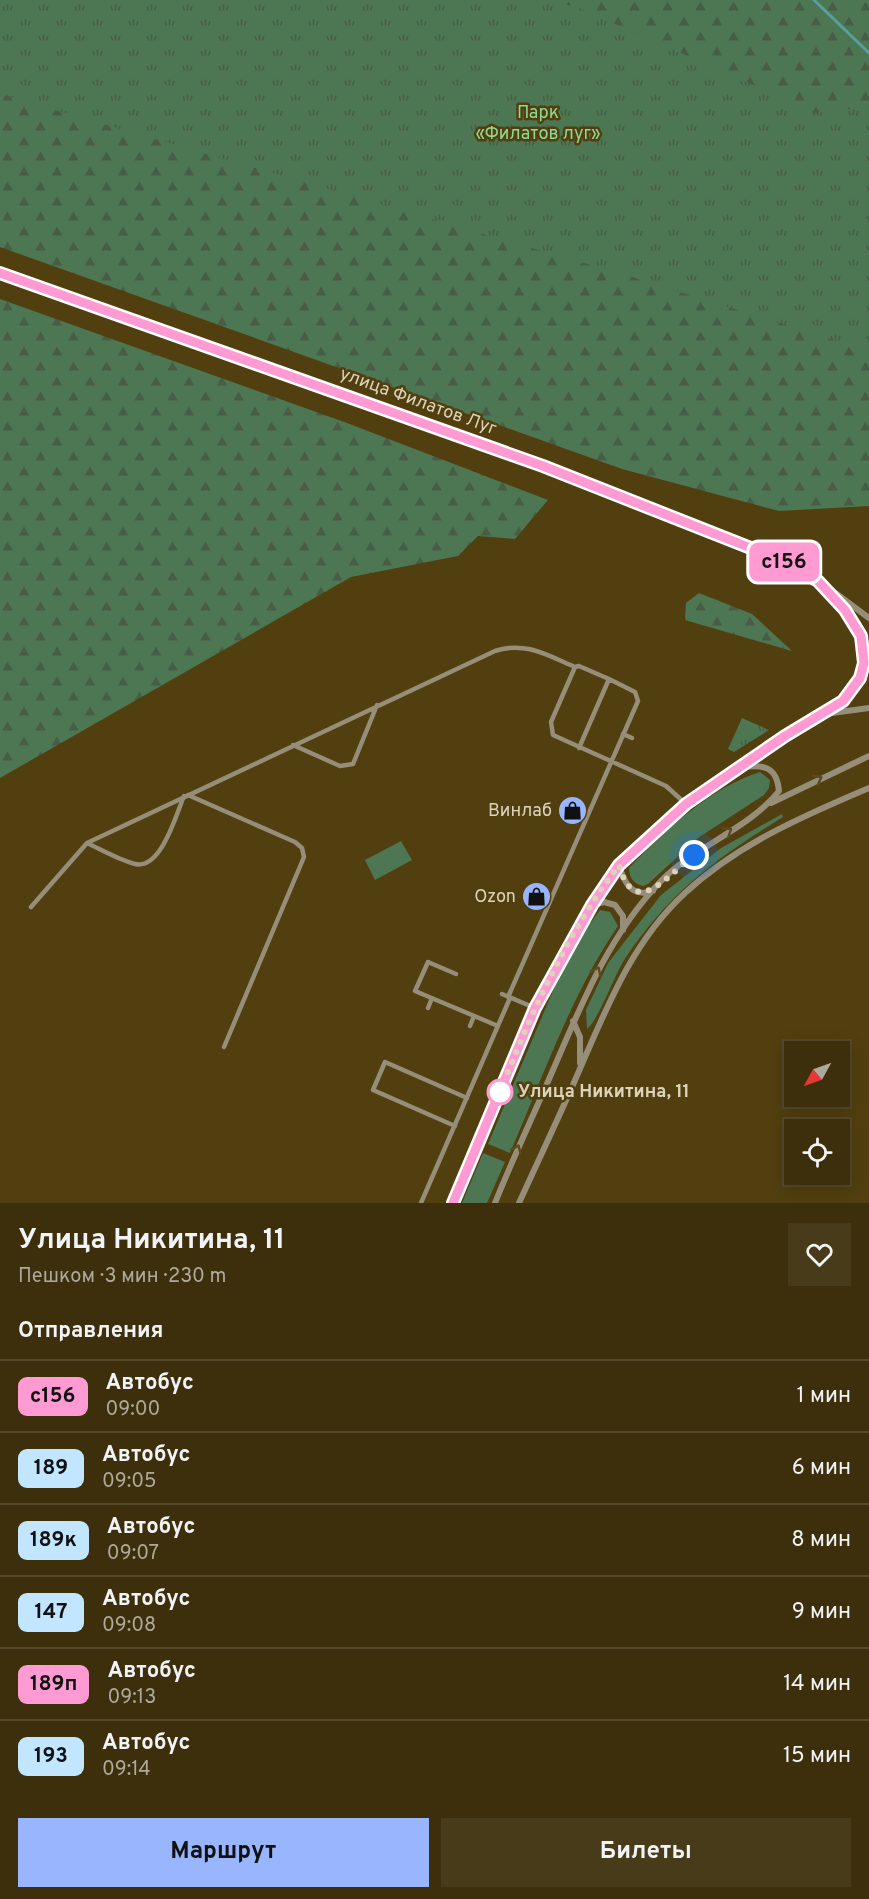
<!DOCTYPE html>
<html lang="ru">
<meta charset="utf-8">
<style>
:root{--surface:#3d2f0b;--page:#483b19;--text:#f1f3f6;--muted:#ada99d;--line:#564a2c;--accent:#99b5fd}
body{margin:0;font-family:Overpass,sans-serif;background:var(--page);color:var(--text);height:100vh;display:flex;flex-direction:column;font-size:22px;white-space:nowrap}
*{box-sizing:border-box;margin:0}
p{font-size:20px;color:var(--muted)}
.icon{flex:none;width:33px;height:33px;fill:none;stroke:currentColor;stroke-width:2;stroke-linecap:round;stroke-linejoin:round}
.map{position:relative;height:1203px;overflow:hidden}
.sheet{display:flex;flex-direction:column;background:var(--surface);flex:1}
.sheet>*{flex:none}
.badge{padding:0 12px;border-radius:9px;font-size:21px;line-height:39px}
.needle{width:39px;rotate:230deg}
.controls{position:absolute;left:784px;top:1041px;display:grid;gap:12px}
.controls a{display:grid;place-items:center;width:66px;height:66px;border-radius:0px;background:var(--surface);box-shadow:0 3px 15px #0003,0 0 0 2px var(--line);font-size:30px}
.you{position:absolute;width:30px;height:30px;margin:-15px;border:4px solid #fff;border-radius:50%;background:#1a73e8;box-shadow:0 0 0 9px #1a73e833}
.map>.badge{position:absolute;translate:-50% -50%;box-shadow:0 0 0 3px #fff}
h2{padding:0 18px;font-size:22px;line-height:54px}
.round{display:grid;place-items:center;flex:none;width:63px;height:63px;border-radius:0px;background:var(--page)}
.headline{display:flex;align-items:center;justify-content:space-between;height:102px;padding:0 18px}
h1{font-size:28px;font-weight:700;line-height:45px}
.primary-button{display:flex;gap:12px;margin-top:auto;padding:12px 18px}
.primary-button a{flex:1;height:69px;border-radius:0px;background:var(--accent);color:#111;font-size:24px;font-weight:700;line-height:69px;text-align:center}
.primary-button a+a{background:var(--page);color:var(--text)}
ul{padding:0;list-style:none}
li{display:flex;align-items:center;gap:18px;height:72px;padding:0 18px;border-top:2px solid var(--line)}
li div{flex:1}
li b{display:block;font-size:22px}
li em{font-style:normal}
li .badge{min-width:66px;font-weight:700;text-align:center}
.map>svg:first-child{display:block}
.green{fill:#4d7652}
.forest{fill:url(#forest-firs)}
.park{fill:url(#park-tufts)}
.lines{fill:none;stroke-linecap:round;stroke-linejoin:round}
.stream{stroke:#579fa0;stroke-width:3}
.lane{stroke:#978e7a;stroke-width:4.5}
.street{stroke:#978e7a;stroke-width:6}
.secondary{stroke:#c7b999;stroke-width:12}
.oneway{stroke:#5c4b1f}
.line-casing{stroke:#fff;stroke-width:14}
.line{stroke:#ff9ad2;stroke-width:9}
.walk{stroke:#ddd3bb;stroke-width:6;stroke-dasharray:0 10.8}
.stop-dot{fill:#fff;stroke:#ff9ad2;stroke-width:3}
.labels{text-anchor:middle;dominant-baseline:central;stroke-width:5;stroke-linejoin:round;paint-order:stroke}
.park-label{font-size:18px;fill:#8cda95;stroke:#513f0f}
.street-label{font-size:18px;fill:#ddd3bb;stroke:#513f0f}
.poi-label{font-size:18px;fill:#ddd3bb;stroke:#513f0f;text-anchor:end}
.stop-label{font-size:18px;font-weight:bold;fill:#ddd3bb;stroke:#513f0f;text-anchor:start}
</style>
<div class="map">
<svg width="869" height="1203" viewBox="0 0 869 1203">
<defs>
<pattern id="forest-firs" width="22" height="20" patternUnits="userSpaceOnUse" patternTransform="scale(1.5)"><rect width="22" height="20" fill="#4d7652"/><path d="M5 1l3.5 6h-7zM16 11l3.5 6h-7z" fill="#485d46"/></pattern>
<pattern id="park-tufts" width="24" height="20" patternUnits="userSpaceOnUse" patternTransform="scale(1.5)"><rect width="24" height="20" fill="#4d7652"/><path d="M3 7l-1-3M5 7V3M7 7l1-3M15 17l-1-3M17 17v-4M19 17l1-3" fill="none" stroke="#485d46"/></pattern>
</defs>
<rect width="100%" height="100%" fill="#513f0f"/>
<path class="green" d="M760 772 770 780 769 788 764 795 698 838 648 884 643 886C634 884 629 878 629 868 665 831 709 788 760 772Z
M782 814 783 817C714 860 673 889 626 957 615 973 599 1020 587 1029L586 1010 608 963 661 895 721 848Z
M401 841 412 860 375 880 365 860Z
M600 910 610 912 618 926C571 995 543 1077 510 1153L488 1144 555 986 589 925Z
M483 1153 505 1162 487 1203H462Z"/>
<path class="forest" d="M0 0H869V506L779 511 622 469 0 247Z
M0 299 347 423 548 500 515 539 478 536 458 556 351 577 0 778Z
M699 593 752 614 792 651 685 620 686 603Z"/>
<path class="park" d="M0 0H543L577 7 816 113 869 107V351L632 277 0 94Z
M742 718 769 730 734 752 728 749Z"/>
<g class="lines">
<path class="stream" d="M814 0 869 53"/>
<path class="lane" d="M575 667 579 666 609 679 579 748
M623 734 632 738
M293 745 340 766 353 764 377 705
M188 795 295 842 302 848 304 857 224 1047
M87 843C102 850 119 860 135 864 161 870 176 815 184 796
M31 907 87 843 495 651C525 641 547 655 575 667L551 722 553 735 666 786 686 804
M456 974 428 962 415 991 498 1026
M502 994 535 1008
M508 997 638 701 635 692 609 679
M428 1008 432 998
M470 1026 474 1016
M455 1126 373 1090 385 1062 467 1098
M421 1203 510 998"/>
<path class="street" d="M826 586 869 618
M825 714 869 708
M771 803 869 756
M619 865C624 883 632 898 653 891
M592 905 604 902 615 905 623 916V930
M573 1021 580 1037V1063
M453 1203 535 1008 565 950 615 871 686 804 785 736 830 710 853 689 864 663 861 636 845 610 818 581
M495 1203C513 1158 534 1114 553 1070 582 1003 609 935 661 881 695 846 749 829 779 791 777 768 765 764 744 767
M519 1203C539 1159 560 1115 579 1071 607 1007 632 942 685 893 738 844 803 816 869 788"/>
<path class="secondary" d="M0 273 543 466 781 560 818 581"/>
</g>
<defs><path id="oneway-chevron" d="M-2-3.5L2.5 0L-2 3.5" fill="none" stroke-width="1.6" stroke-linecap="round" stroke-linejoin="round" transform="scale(1.5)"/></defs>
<g class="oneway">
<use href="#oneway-chevron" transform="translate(818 779) rotate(-28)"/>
<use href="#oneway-chevron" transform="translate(728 831) rotate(-33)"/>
<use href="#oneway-chevron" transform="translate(597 971) rotate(-62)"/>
<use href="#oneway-chevron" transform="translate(517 1149) rotate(-66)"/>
</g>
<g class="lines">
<defs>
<path id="line" d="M0 273 543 466 781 560 818 581 845 610 861 636 864 663 860 678 843 701 785 736 686 804 619 865 592 905 535 1008 453 1203"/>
</defs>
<use href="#line" class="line-casing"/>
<use href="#line" class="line"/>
<path class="walk" d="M500 1092C531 1013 567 933 619 865 634 921 668 875 694 855"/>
</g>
<defs>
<symbol id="shop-disc" viewBox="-11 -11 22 22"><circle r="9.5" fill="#99b5fd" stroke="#513f0f"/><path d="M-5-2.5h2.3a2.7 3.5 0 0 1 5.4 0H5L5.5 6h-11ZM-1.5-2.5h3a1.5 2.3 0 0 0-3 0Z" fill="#111"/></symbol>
</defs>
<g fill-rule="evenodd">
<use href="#shop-disc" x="556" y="794" width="33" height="33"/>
<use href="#shop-disc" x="520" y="880" width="33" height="33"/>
</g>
<circle class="stop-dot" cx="500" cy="1092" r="12"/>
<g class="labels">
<g class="park-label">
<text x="538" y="113">Парк<tspan x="538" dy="21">«Филатов луг»</tspan></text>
</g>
<g class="street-label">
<text transform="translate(418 402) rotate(20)">улица Филатов Луг</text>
</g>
<g class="poi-label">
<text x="552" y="811">Винлаб</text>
<text x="516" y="897">Ozon</text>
</g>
<g class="stop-label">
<text x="518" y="1092">Улица Никитина, 11</text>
</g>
</g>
</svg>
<div class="controls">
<a><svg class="needle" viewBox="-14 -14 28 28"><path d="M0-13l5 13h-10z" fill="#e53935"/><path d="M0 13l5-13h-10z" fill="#ada99d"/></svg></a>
<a><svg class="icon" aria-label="locate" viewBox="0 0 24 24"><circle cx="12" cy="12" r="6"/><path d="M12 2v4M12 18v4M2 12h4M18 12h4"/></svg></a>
</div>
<div class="you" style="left:694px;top:855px"></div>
<b class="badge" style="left:784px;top:562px;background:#ff9ad2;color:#111">с156</b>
</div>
<section class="sheet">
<div class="headline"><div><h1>Улица Никитина, 11</h1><p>Пешком · 3 мин · 230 m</p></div><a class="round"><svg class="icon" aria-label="heart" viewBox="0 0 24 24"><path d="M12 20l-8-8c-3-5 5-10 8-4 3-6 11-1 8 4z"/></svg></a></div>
<h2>Отправления</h2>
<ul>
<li><span class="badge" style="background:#ff9ad2;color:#111">с156</span><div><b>Автобус</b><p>09:00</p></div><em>1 мин</em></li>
<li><span class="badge" style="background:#c2e6ff;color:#111">189</span><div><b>Автобус</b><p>09:05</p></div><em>6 мин</em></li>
<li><span class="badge" style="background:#c2e6ff;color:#111">189к</span><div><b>Автобус</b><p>09:07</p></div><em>8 мин</em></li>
<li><span class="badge" style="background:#c2e6ff;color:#111">147</span><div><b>Автобус</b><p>09:08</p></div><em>9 мин</em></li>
<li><span class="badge" style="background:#ff9ad2;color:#111">189п</span><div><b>Автобус</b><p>09:13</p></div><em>14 мин</em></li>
<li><span class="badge" style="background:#c2e6ff;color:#111">193</span><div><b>Автобус</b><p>09:14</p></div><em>15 мин</em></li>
</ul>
<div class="primary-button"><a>Маршрут</a><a>Билеты</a></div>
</section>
